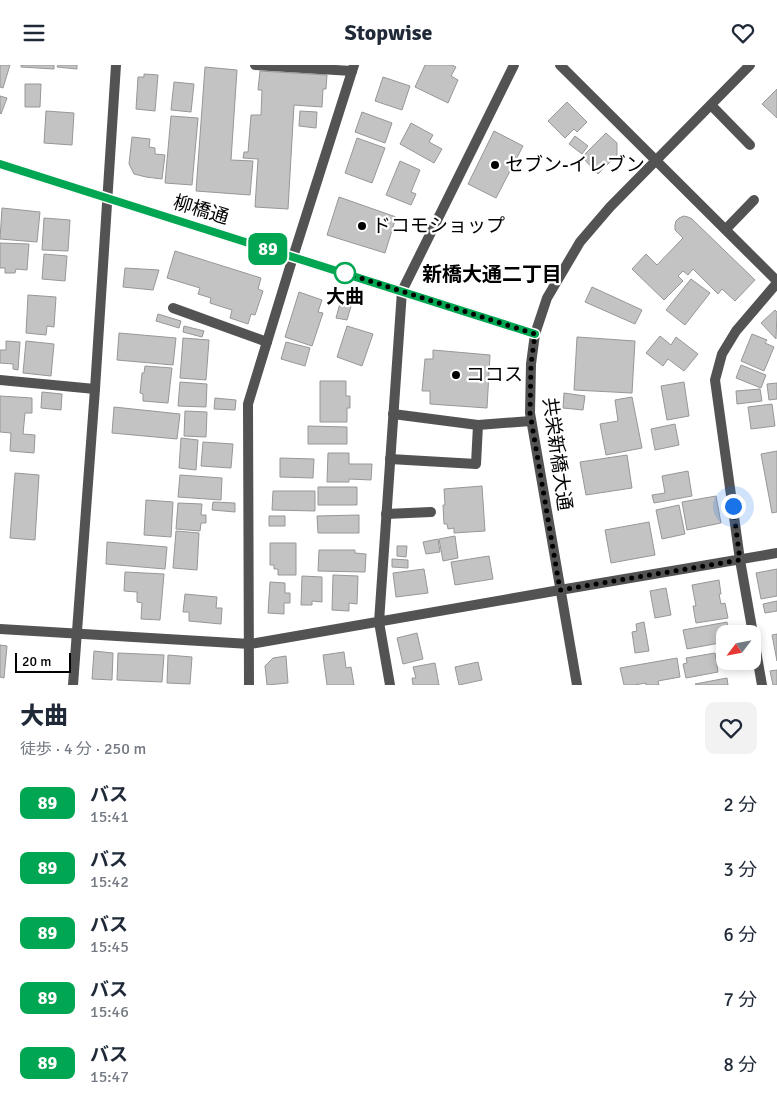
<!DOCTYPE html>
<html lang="ja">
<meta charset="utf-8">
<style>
:root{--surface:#fff;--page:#f2f2f3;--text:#1f2937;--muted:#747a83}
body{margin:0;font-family:Signika,"Noto Sans JP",sans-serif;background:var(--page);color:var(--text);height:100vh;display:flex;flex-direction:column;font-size:19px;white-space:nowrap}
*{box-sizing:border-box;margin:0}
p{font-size:16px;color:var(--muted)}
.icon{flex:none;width:28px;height:28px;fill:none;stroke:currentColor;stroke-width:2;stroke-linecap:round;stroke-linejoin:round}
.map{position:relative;height:620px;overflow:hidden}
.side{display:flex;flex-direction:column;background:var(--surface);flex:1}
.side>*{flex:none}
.badge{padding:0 10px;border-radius:8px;font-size:18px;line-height:32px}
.needle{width:32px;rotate:238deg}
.fabs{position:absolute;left:716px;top:560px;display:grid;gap:10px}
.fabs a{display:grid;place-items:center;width:45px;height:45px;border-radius:10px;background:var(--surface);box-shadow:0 2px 8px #0003;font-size:25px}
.scale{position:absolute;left:15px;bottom:12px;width:56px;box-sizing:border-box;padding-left:5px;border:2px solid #000;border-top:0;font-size:14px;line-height:18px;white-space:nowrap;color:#000;-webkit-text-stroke:4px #fff;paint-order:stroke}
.you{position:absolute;width:25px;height:25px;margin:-12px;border:4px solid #fff;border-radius:50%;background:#1a73e8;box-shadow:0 0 0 8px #1a73e833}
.map>.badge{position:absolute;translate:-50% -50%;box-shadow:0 0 0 2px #fff}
.round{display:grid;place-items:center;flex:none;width:52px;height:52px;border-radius:10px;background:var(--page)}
.summary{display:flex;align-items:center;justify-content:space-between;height:85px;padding:0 20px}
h1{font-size:24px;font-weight:800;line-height:38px}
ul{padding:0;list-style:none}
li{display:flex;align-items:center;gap:15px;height:65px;padding:0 20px}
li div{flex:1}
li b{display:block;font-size:19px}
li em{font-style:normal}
li .badge{min-width:55px;font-weight:700;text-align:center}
header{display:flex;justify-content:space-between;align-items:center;height:65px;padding:0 20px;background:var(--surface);font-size:22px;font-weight:800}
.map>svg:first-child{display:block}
.building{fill:#c3c3c3;stroke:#979797}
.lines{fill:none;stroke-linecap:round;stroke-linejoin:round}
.service{stroke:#535353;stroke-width:10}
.minor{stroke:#535353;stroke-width:10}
.tertiary{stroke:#535353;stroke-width:10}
.line-casing{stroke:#fff;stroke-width:11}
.line{stroke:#00a651;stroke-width:8}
.walk{stroke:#000;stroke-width:5;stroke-dasharray:0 9}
.poi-dot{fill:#000;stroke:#fff;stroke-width:2}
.stop-dot{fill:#fff;stroke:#00a651;stroke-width:2.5}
.labels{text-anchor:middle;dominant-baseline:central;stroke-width:4.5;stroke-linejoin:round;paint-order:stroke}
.poi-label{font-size:19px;fill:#000;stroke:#fff;text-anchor:start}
.street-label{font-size:19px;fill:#000;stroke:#fff}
.stop-label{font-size:19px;font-weight:bold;fill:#000;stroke:#fff}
.neighbourhood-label{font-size:20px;font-weight:bold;fill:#000;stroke:#fff}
</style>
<header><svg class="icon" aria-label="menu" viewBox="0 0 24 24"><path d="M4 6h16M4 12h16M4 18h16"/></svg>Stopwise<svg class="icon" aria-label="heart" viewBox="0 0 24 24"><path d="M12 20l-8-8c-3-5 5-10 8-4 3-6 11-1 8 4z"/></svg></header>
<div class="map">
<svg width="777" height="620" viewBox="0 0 777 620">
<rect width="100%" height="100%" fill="#fff"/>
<path class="building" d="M0 0H10L3 23 0 22Z
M21 0H54V4L21 2Z
M58 0H77V4L57 2Z
M425 0H452L456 2 451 11 458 15 448 38 415 22Z
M205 2 237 5 231 95 253 96 250 130 196 126Z
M260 6 327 10 326 24H323L322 42 294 40 288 144 255 142 258 94 243 93 244 87H248L251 50H261L262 25H258Z
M144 9 158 10 155 46 136 44 138 12H144Z
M383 12 410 21 402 45 375 36Z
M174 17 194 19 191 47 171 45Z
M25 19H41L40 42H25Z
M777 24V53L762 39Z
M0 31 7 33 1 49 0 48Z
M567 37 587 57 577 67 574 64 565 73 548 56Z
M46 46 74 48 72 80 44 78Z
M300 46 317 47 316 63 299 61Z
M362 47 392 58 385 78 355 67Z
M171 51 198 53 192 120 165 118Z
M411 58 433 70 429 77 442 84 434 98 400 79Z
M494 66 523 81 496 133 468 119Z
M606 68 617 78V90L598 109 582 92Z
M575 71 588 81 582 89 569 79Z
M132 72 150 74 149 82 155 83V89L165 90 162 114 146 112 134 109 129 99Z
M357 73 385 83 372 118 345 108Z
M400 96 420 105 411 127 416 129 411 140 386 130Z
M339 132 396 152 385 188 327 170Z
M2 143 40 147 37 177 0 174Z
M684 151 688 152 692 154 755 215 735 236 722 224 718 229 693 204 688 210 683 206 678 211 683 216 664 235 632 204 646 189 657 200 683 173 675 165V160L676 156 679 153Z
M44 153 70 155 68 186 42 185Z
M0 178 29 179 27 205 16 204 15 208H5V203H0Z
M175 186 261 213 258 224 263 226 255 250 251 249 248 259 230 253 232 245 210 238 211 233 198 229 200 223 167 213Z
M44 189 67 191 65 216 42 214Z
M125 203 159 205 153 225 123 222Z
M691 214 710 228 685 260 666 245Z
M592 222 642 245 635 259 585 237Z
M299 227 322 235 318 247 323 248 312 281 285 272Z
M28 230 56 232 54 262 47 261 46 270 26 268Z
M340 238 351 241 347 255 336 253Z
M775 245 777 247 776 274 761 258Z
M158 249 181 256 179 263 156 256Z
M184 261 204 266 202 272 183 267Z
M347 261 373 269 362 301 337 292Z
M119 268 176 273 173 300 117 295Z
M752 269 767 275 765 278 774 282 764 306 741 296Z
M660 271 671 280 676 272 698 289 684 306 668 294 663 301 646 288Z
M577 272 635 276 632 328 574 325Z
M183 273 209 275 206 315 180 313Z
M6 276 20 277 18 305 13 304V299L0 298V285H6Z
M26 276 54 279 51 311 23 308Z
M286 277 310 283 305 301 281 294Z
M433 285 490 290 487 343 430 339V326H422L425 294H433Z
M741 300 766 310 761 323 736 313Z
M145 301 172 303 168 338 143 336V329L140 328 142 308H144Z
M320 316H346V331H350V343H347V357H320Z
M180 317 207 319 206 342 178 341Z
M684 317 689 351 667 355 661 321Z
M777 318V334L769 335 767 319Z
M760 324 762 336 737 339 736 326Z
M42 327 62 329 61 345 41 343Z
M564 328 585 331 583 345 563 343Z
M0 331 32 333V348H25L23 369 35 370 34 388 10 386 11 368 0 367Z
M632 332 642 383 606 390 600 359 618 356 615 335Z
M215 333 236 335 235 345 214 344Z
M772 339 775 361 751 364 748 342Z
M114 342 180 349 177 374 112 368Z
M185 346 207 347 206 372 184 371Z
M675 359 679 380 655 385 651 364Z
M308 361 347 362V379H308Z
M181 373 198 375 196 405 179 403Z
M203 377 233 379 231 403 201 401Z
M777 386V447L772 448 761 389Z
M328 388H349V399H372L371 415 349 414V417H327Z
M627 390 632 423 586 430 580 397Z
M280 393 314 394 313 413 280 412Z
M688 406 692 431 654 438 652 430 665 428 662 411Z
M15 408 39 410 35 475 10 473Z
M180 410 222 413 221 435 178 432Z
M482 421 485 466 454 468V463L448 464 447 459H444L443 440H445L444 424Z
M318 422H357V440H318Z
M273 426H315V446L272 445Z
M716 431 721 458 687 465 682 437Z
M146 435 173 437 171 472 144 470Z
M213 437 235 438V447L212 445Z
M178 438 202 439 201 450H206V458H201L200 466 176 464Z
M679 440 685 469 662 474 656 445Z
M359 450V468H318L317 451Z
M269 451H285V461H269Z
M649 457 655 490 611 498 605 465Z
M176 466 199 468 197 505 173 503Z
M455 471 458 493 443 496 439 474Z
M438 474 440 487 426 489 423 477Z
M107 477 167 482 165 504 106 499Z
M270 478H296V510H278V504H274V500H270Z
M397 481H407L406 492 397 491Z
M319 485H355V488L366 489 365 507 318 506Z
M489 491 493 514 455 520 451 497Z
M392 494 408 495V503L392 502Z
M424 504 428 528 396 532 393 508Z
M777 504V531L761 534 756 508Z
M125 507 164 509 160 555 141 554 142 538 137 537V527L124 526Z
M333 510 358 511 357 539 349 538V546L332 545Z
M302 511 322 512V537L312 536V540H301Z
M719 515 721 529H719L721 539 725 538 728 553 696 558 693 541H696L692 520Z
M270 517 285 518V528H290V538H284V549L268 548Z
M666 523 671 550 655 553 650 526Z
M185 529 217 532 216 543H222L221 559 189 556V547H183Z
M777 536V546L765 548 763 539Z
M644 557 649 586 635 588 632 567 637 566 636 559Z
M727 557 729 569H725V577L687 584 683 565Z
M417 568 423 594 403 599 397 573Z
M777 569V596L772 570Z
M0 580 7 581 4 613 0 612Z
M94 586 113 588 112 615 92 614Z
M344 587 346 603 351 602 354 620H327L323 590Z
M118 588 164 590 162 617 117 615Z
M715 588 718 607 686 613 683 599 687 598 686 593Z
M168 590 192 592 190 619 167 618Z
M286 591 288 618 267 620 265 601 273 593Z
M677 593 680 612 658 616 659 620H646V618L634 620H624L620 603Z
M478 597 482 615 459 620 455 602Z
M435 598 439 620H413L412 613H416L413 602Z
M777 605V620H773L770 606Z
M727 613 728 620H696L695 619Z"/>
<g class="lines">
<path class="service" d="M255 0 352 6
M711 40 750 80
M726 164 754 135
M173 243 267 277
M393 349 478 360 531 356
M390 394 476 399 478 360
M386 449 431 447"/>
<path class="minor" d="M560 0 777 216
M0 315 95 324
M0 564 250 579 560 525 777 488
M249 620 248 339 293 192 354 0
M390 620 379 557 402 226 514 0
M762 620 740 495 715 315 722 289 736 266 777 218"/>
<path class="tertiary" d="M0 99 535 269
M73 620 95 324 116 0
M577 620 530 348 531 299 535 269 547 233 580 177 610 142 750 0"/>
</g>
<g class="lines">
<defs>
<path id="line" d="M0 99 535 269"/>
</defs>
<use href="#line" class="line-casing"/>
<use href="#line" class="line"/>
<path class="walk" d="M345 208 535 269 531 299 530 348 560 525 740 495 733 441"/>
</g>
<g class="poi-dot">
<circle cx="495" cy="100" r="5"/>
<circle cx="362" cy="161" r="5"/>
<circle cx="456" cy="310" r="5"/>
</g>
<circle class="stop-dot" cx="345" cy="208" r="10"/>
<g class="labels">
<g class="poi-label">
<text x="505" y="100">セブン-イレブン</text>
<text x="372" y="161">ドコモショップ</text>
<text x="466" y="310">ココス</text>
</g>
<g class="street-label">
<text transform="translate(201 145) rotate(17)">柳橋通</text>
<text transform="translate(557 389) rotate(82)">共栄新橋大通</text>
</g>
<g class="stop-label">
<text x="345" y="232">大曲</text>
</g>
<g class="neighbourhood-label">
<text x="492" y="209">新橋大通二丁目</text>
</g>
</g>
</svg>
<div class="fabs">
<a><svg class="needle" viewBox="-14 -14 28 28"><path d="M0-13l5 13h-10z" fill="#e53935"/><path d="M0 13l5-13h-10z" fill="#747a83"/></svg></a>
</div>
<div class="scale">20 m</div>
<div class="you" style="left:733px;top:441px"></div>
<b class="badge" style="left:268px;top:184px;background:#00a651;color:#fff">89</b>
</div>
<section class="side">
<div class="summary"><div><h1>大曲</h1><p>徒歩 · 4 分 · 250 m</p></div><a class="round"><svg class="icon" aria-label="heart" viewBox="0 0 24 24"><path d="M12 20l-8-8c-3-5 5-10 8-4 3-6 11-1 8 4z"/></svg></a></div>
<ul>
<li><span class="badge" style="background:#00a651;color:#fff">89</span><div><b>バス</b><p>15:41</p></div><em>2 分</em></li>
<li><span class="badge" style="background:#00a651;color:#fff">89</span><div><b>バス</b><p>15:42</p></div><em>3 分</em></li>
<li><span class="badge" style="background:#00a651;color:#fff">89</span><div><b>バス</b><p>15:45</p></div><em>6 分</em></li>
<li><span class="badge" style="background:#00a651;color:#fff">89</span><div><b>バス</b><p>15:46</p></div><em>7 分</em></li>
<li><span class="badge" style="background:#00a651;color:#fff">89</span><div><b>バス</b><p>15:47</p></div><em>8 分</em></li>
</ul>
</section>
